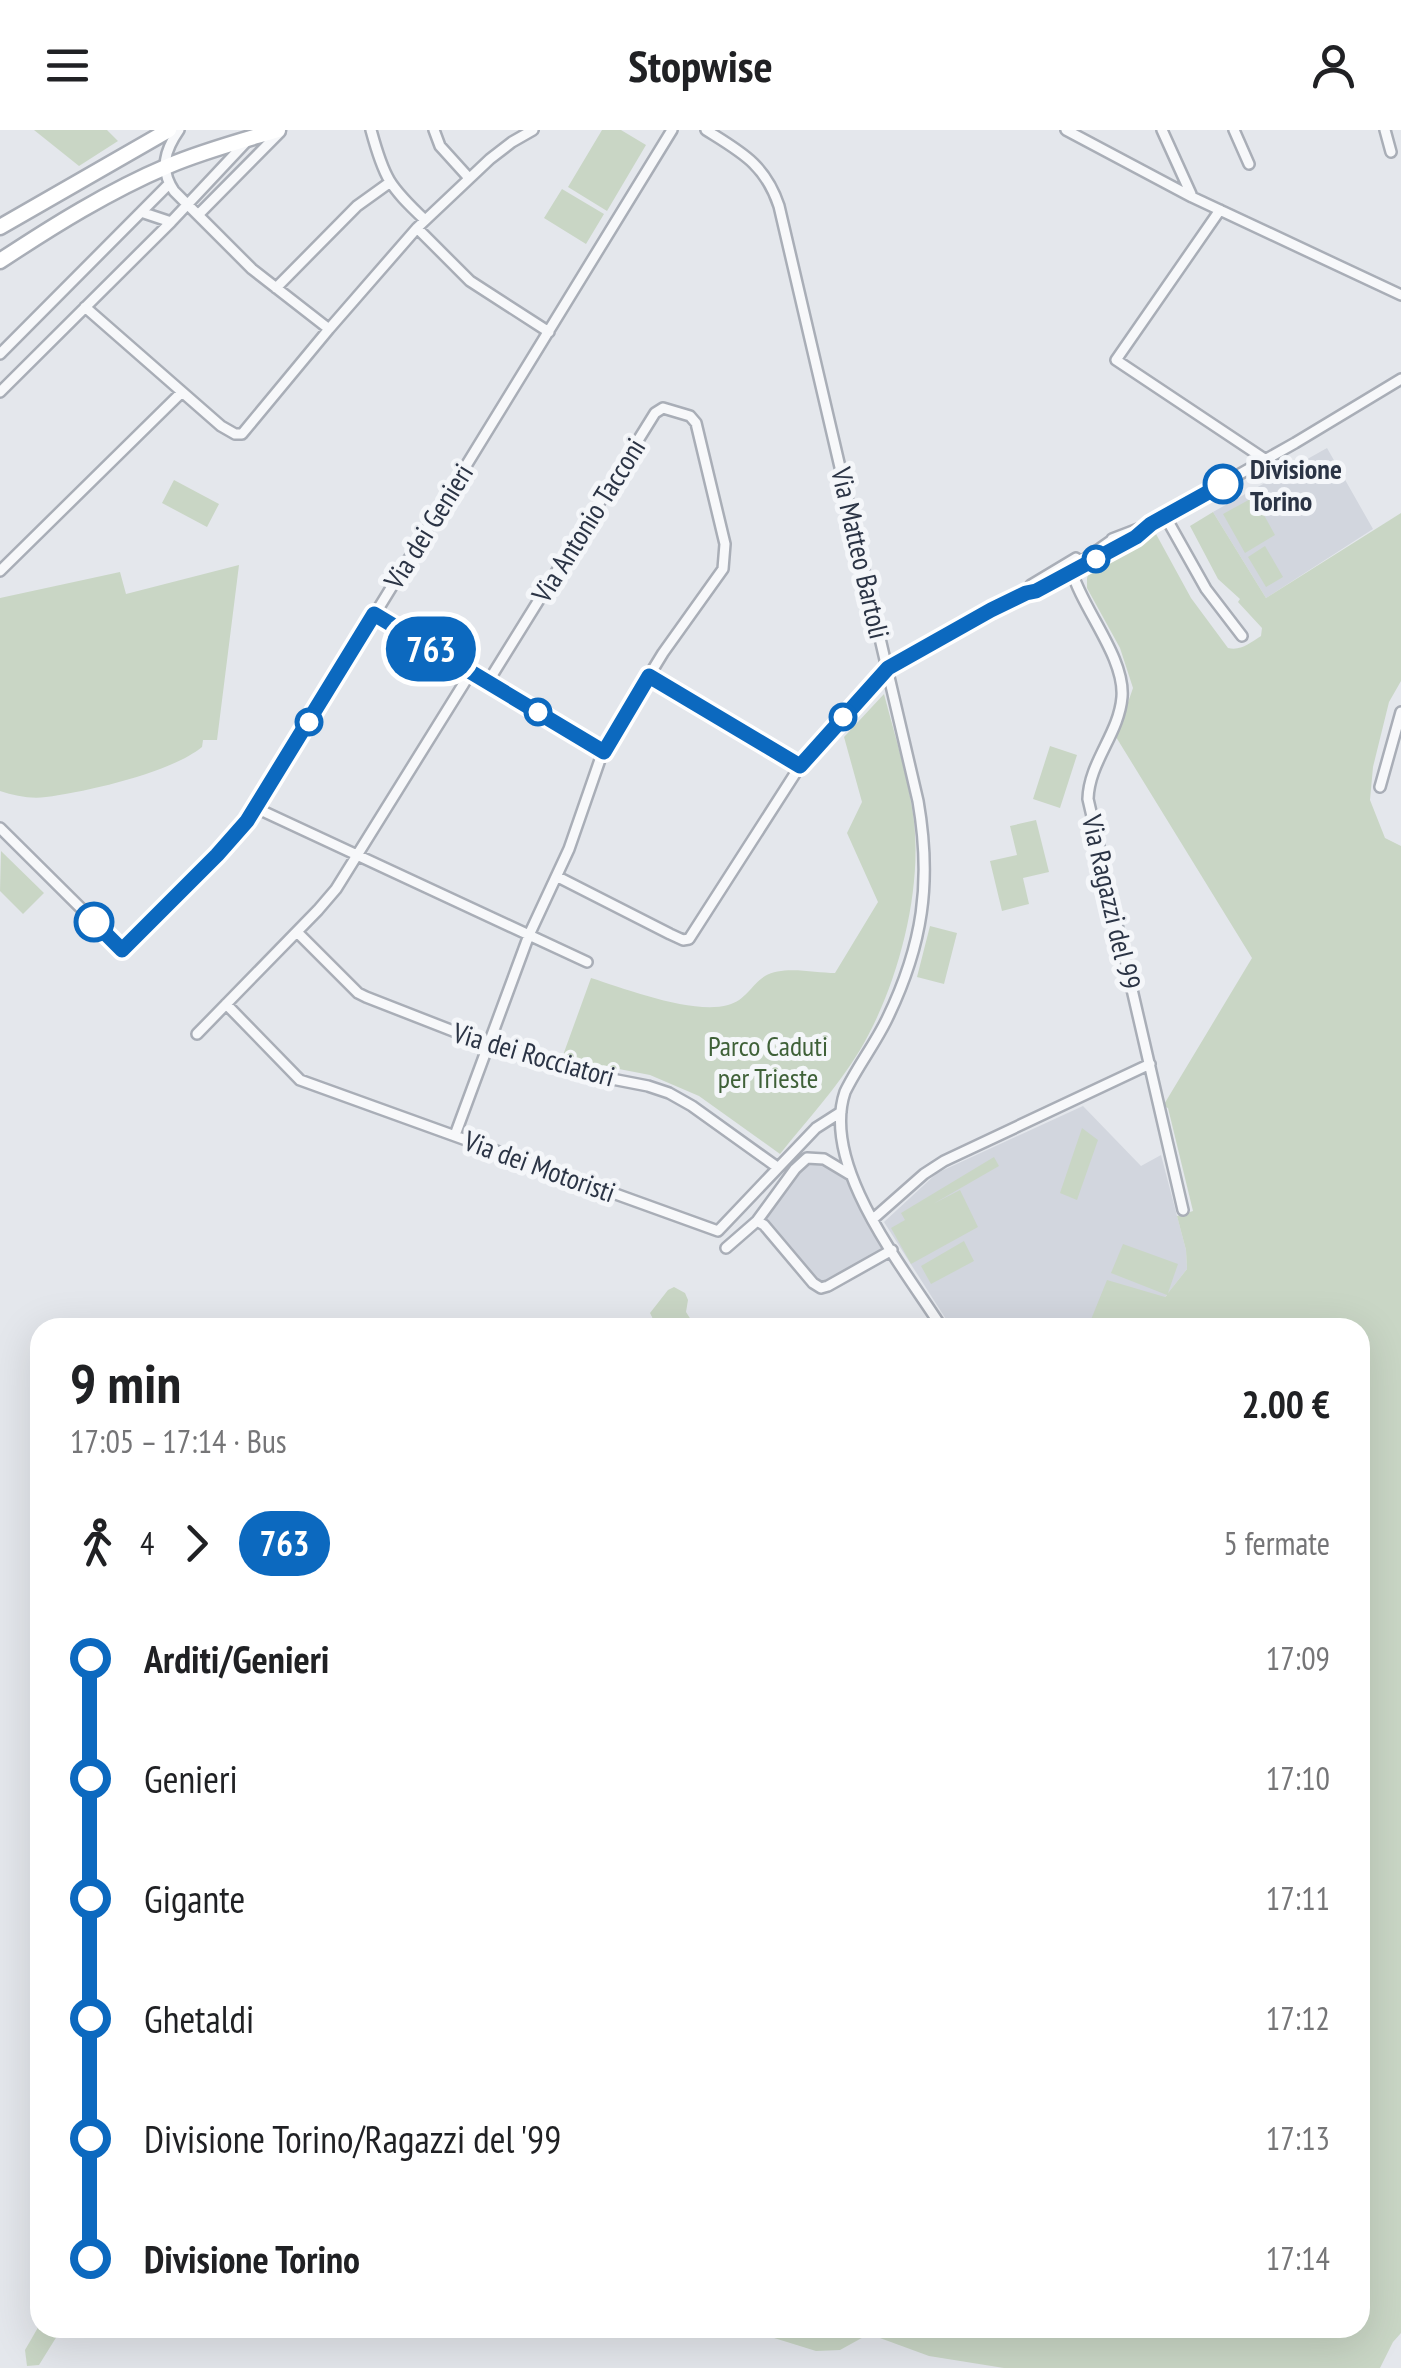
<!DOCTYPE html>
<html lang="it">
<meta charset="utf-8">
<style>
:root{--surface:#fff;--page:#f2f2f2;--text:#202124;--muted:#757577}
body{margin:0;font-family:"PT Sans Narrow",sans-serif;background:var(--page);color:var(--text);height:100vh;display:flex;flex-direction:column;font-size:38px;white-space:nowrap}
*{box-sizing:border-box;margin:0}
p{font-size:32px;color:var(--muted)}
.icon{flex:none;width:55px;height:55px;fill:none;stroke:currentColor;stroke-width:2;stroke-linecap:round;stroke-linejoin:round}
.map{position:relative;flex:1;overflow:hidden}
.details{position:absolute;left:30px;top:1188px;width:1340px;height:1020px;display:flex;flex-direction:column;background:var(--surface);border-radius:30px;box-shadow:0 10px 40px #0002}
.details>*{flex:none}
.badge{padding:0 20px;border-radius:32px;font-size:35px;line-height:65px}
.map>.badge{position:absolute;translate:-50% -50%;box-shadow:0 0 0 5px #fff}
.legs{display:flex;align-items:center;gap:15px;height:110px;padding:0 40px;font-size:32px}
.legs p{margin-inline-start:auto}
.head{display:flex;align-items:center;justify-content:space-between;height:170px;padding:0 40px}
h1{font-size:55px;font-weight:600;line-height:75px}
ul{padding:0 40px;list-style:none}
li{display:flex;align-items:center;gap:35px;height:120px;font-size:38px}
li i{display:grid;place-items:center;width:15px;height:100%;margin:0 12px;background:currentColor}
li i::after{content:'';width:25px;height:25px;margin:-12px;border:8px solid;border-radius:50%;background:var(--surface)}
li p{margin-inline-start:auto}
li:first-child i{background:linear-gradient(#0000 50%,currentColor 0)}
li:last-child i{background:linear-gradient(currentColor 50%,#0000 0)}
header{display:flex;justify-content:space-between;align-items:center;height:130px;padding:0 40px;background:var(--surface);font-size:45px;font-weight:600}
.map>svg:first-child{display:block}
.built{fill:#d2d6de}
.green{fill:#c9d6c5}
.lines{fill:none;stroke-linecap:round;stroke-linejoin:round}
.street-casing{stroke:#a9aeb7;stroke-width:14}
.secondary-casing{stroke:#a9aeb7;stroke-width:19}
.street{stroke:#f7f8fa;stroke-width:9}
.secondary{stroke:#fff;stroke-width:14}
.line-1-casing{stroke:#fff;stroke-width:22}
.line-1{stroke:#0c69bf;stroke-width:15}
.stop-1-dot{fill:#fff;stroke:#0c69bf;stroke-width:5}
.labels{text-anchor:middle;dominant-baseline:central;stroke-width:10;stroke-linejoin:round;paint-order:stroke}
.stop-label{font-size:28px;font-weight:bold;fill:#2b3445;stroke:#f4f6f9;text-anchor:start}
.street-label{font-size:28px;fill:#2b3445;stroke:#f4f6f9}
.park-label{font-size:28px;fill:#3f6138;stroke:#f4f6f9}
</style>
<header><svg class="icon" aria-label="menu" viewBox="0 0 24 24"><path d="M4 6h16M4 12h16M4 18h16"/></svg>Stopwise<svg class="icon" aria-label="person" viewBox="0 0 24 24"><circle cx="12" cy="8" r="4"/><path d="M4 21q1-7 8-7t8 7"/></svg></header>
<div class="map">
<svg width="1401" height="2238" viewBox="0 0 1401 2238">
<rect width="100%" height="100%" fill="#e4e7ec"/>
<path class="built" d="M1327 318 1373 399 1266 468 1213 382Z
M1083 976 1141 1036 1161 1025 1186 1120 1187 1139 1165 1167 1152 1197H951L884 1092 937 1043Z
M809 1031 822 1032 848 1047 862 1077 887 1119 822 1155 817 1153 767 1092 762 1089Z"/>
<path class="green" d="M34 0H107L118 11 79 36Z
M602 0H621L646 15 607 81 568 57Z
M562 59 604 84 586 114 544 88Z
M174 350 219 374 207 397 162 373Z
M1254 367 1275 405 1245 423 1223 384Z
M1213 382 1266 468 1401 383V551L1389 572 1373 637 1370 670 1385 708 1401 716V2203L1393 2212 1380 2238H1004L929 2226 869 2204 840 2220 816 2221 742 2198H1360V1198L1088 1197 1107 1150 1165 1167 1167 1165 1111 1143 1123 1114 1178 1134 1168 1163 1187 1139 1186 1120 1177 1086 1193 1081 1168 978 1163 976 1252 828 1116 607 1133 558 1120 518 1087 458V448L1090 440 1156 404 1191 468 1228 518C1241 521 1250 513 1261 506L1262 498 1238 472 1240 469 1218 449 1190 396Z
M1265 416 1283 447 1266 457 1248 427Z
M239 435 217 610H203L202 617C172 642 87 662 46 667 31 669 15 666 0 661V468L120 442 126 464Z
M884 564C894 603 907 643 913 684 924 758 898 856 860 920 837 958 807 990 780 1024L699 966 650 945 562 928 591 848C626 859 693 885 728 875 746 870 751 855 765 846 783 835 815 843 835 843L878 772 847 703 862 672 844 607Z
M1050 616 1077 625 1060 678 1033 669Z
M1036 690 1049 742 1023 748 1029 774 1002 781 990 731 1017 725 1010 696Z
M1 721 44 763 23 784 0 761Z
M930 796 957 803 944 854 917 847Z
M1082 998 1098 1010 1077 1070 1060 1063Z
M994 1027 999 1036 933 1074 960 1060 978 1097 911 1134 891 1098 905 1090 901 1083Z
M964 1111 974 1131 931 1154 921 1136Z
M674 1157 685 1163 688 1170 686 1182 693 1193V1197H657L650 1183 668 1160Z
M40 2194V2198H62L39 2235 27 2236 25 2220Z"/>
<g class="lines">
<defs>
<path id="street" d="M179 0C165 20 159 39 174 61L252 139 329 199
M371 0C384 48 389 56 425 90
M434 0 440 16 469 48
M706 0C741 22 765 34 779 76L918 671C932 752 923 815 887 889 875 914 857 937 845 962 820 1036 904 1138 942 1198
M1066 0 1192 67 1401 165
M1162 0 1191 64
M1234 0 1249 34
M1385 0 1391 22
M1220 80 1116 230 1266 330
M141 82 171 92
M198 85 280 2
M417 98 470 151 549 202
M276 158 357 76 389 53
M85 177 221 296 235 304H242L329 199 417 98 490 29 512 12 533 0
M0 224 169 54
M0 262 171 92 248 10
M1165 386 1206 459 1242 506
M1115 408 1071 439C1082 479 1125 527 1122 567 1119 604 1089 632 1088 669L1183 1080
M1112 409 1151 394 1295 313 1401 249
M0 441 182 262
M1026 463 1031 455 1076 428
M374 484 603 621
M649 546 800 636
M1380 657 1401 582
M256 678 587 832
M0 698 122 819 217 725 256 678 672 0
M558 747 670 804 683 810 689 809 800 636 888 538 991 480 1035 461 1136 407 1151 394
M297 802 358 863 366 867 471 908 499 914 581 943 648 956 669 963 692 976 777 1037
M226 874 300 950 718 1101 816 998 841 982
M197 904 318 780 336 759 471 542
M455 1005 529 805 569 719 603 621 663 523 723 439 725 414 696 293 690 286 663 278 655 283 488 552
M873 1089 924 1044 944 1031 1150 934
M757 1091 795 1039 807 1028 824 1029 849 1044
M726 1118 757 1091 764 1095 813 1153 821 1158 828 1156 892 1120"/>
<path id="secondary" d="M0 97 169 0
M0 131C53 96 109 61 168 36 203 21 241 11 278 0"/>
</defs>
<use href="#street" class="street-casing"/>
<use href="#secondary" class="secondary-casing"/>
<use href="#street" class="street"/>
<use href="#secondary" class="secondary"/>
</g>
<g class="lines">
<defs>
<path id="line-1" d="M94 792 122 820 217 725 247 691 374 484 604 622 649 546 800 636 888 538 991 480 1026 463 1036 461 1136 407 1151 394 1223 354"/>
</defs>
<use href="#line-1" class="line-1-casing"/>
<use href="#line-1" class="line-1"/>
</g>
<g class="stop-1-dot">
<circle cx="1223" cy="354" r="18"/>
<circle cx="1096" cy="429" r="12"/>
<circle cx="538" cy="582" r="12"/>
<circle cx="843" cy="587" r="12"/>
<circle cx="309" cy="592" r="12"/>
<circle cx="94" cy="792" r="18"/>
</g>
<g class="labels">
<g class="stop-label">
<text x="1250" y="338">Divisione<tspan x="1250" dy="32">Torino</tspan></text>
</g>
<g class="street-label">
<text transform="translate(588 390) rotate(-58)">Via Antonio Tacconi</text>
<text transform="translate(428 396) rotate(-58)">Via dei Genieri</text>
<text transform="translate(861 423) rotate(77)">Via Matteo Bartoli</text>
<text transform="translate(1112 772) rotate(77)">Via Ragazzi del 99</text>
<text transform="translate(534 924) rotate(16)">Via dei Rocciatori</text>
<text transform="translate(540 1036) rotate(20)">Via dei Motoristi</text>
</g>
<g class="park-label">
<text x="768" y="915">Parco Caduti<tspan x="768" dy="32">per Trieste</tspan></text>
</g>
</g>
</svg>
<b class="badge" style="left:431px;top:519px;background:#0c69bf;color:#fff">763</b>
<section class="details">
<div class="head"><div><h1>9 min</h1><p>17:05 – 17:14 · Bus</p></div><b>2.00 €</b></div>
<div class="legs"><svg class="icon" aria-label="walk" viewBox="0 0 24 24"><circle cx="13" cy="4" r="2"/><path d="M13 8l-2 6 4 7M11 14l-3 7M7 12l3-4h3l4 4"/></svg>4<svg class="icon" aria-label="forward" viewBox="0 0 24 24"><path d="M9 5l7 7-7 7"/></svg><b class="badge" style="background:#0c69bf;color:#fff">763</b><p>5 fermate</p></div>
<ul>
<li><i style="color:#0c69bf"></i><b>Arditi/Genieri</b><p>17:09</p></li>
<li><i style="color:#0c69bf"></i><span>Genieri</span><p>17:10</p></li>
<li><i style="color:#0c69bf"></i><span>Gigante</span><p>17:11</p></li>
<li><i style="color:#0c69bf"></i><span>Ghetaldi</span><p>17:12</p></li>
<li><i style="color:#0c69bf"></i><span>Divisione Torino/Ragazzi del '99</span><p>17:13</p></li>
<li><i style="color:#0c69bf"></i><b>Divisione Torino</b><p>17:14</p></li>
</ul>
</section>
</div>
